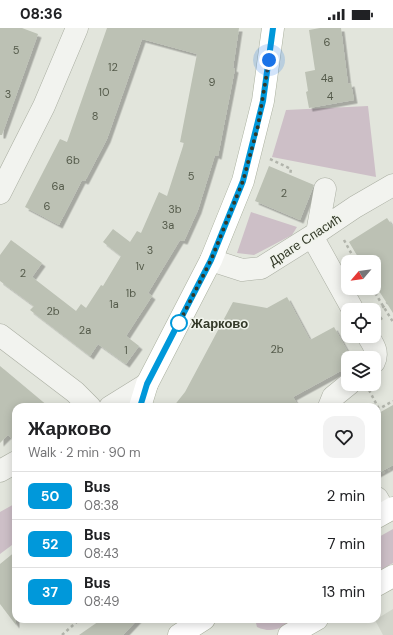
<!DOCTYPE html>
<meta charset="utf-8">
<style>
:root{--surface:#fff;--page:#f2f2f2;--text:#202124;--muted:#757577;--line:#e0e0e0}
body{margin:0;font-family:"DM Sans",sans-serif;background:var(--page);color:var(--text);height:100vh;display:flex;flex-direction:column;font-size:15px;white-space:nowrap}
*{box-sizing:border-box;margin:0}
p{font-size:13px;color:var(--muted)}
.icon{flex:none;width:22px;height:22px;fill:none;stroke:currentColor;stroke-width:2;stroke-linecap:round;stroke-linejoin:round}
.map{position:relative;flex:1;overflow:hidden}
.sheet{position:absolute;left:12px;top:375px;width:369px;height:220px;display:flex;flex-direction:column;background:var(--surface);border-radius:12px;box-shadow:0 2px 10px #0003}
.sheet>*{flex:none}
.badge{padding:0 8px;border-radius:6px;font-size:14px;line-height:26px}
.needle{width:26px;rotate:241deg}
.buttons{position:absolute;left:341px;top:227px;display:grid;gap:8px}
.buttons a{display:grid;place-items:center;width:40px;height:40px;border-radius:8px;background:var(--surface);box-shadow:0 2px 10px #0003;font-size:20px}
.you{position:absolute;width:20px;height:20px;margin:-10px;border:3px solid #fff;border-radius:50%;background:#1a73e8;box-shadow:0 0 0 6px #1a73e833}
.map>.badge{position:absolute;translate:-50% -50%;box-shadow:0 0 0 2px #fff}
.round{display:grid;place-items:center;flex:none;width:42px;height:42px;border-radius:12px;background:var(--page)}
.overview{display:flex;align-items:center;justify-content:space-between;height:68px;padding:0 16px}
h1{font-size:19px;font-weight:700;line-height:30px}
ul{padding:0;list-style:none}
li{display:flex;align-items:center;gap:12px;height:48px;padding:0 16px;border-top:1px solid var(--line)}
li div{flex:1}
li b{display:block;font-size:15px}
li em{font-style:normal}
li .badge{min-width:44px;font-weight:700;text-align:center}
.status{display:flex;justify-content:space-between;align-items:center;height:28px;padding:0 20px;background:var(--surface);direction:ltr}
.status svg{height:11px;fill:currentColor}
.map>svg:first-child{display:block}
.built{fill:#d2d5cb}
.green{fill:#cdbfc7}
.building{fill:#bcc1b4;filter:url(#shadow)}
.lines{fill:none;stroke-linecap:round;stroke-linejoin:round}
.minor-casing{stroke:#aaaea2;stroke-width:23}
.major-casing{stroke:#a9af9d;stroke-width:23}
.path{stroke:#b1b4ab;stroke-width:2.5;stroke-dasharray:3 3;stroke-linecap:butt}
.minor{stroke:#f2f3ef;stroke-width:22}
.major{stroke:#fff;stroke-width:22}
.line-casing{stroke:#fff;stroke-width:9}
.line{stroke:#0098da;stroke-width:6}
.walk{stroke:#333928;stroke-width:4;stroke-dasharray:0 7.2}
.stop-dot{fill:#fff;stroke:#0098da;stroke-width:2}
.labels{text-anchor:middle;dominant-baseline:central;stroke-width:3;stroke-linejoin:round;paint-order:stroke}
.number-label{font-size:11px;fill:#555b4b}
.street-label{font-size:13px;fill:#333928;stroke:#f0f3eb}
.stop-label{font-size:13px;font-weight:bold;fill:#333928;stroke:#f0f3eb;text-anchor:start}
</style>
<div class="status"><b>08:36</b><svg viewBox="0 0 49 12"><path d="M0 12V9h3v3zM5 12V6h3v6zM10 12V3h3v9zM15 12V0h3v12zM26 1h20v11H26zM47 4h2v5h-2z"/></svg></div>
<div class="map">
<svg width="393" height="607" viewBox="0 0 393 607">
<defs>
<filter id="shadow"><feDropShadow dx="3.5" dy="3.5" stdDeviation="0" flood-color="#0004"/></filter>
</defs>
<rect width="100%" height="100%" fill="#e2e5dc"/>
<path class="built" d="M393 581V607H383L375 592Z"/>
<path class="green" d="M368 78 376 149 272 129 286 82Z
M251 184 297 199 292 207 254 227 237 225Z
M16 475V514L0 526V484Z
M393 501V535L377 544V510Z
M255 591H296C281 600 273 606 257 599Z"/>
<path class="building" d="M0 0H22L38 6 2 107H0Z
M107 0H239L233 40 235 41 218 128 215 127 198 182 184 213 180 212 148 265 152 268 126 308 139 318 126 336 98 316 90 328 30 282 34 278 0 253V227L11 212 42 235 32 249 76 283 81 276 86 280 101 257 103 258 121 228 103 214 113 201 130 214 137 203 141 205 159 164 167 168 184 115 180 114 197 26 142 11 107 111 85 153 82 152 59 197 25 179 60 111 67 114Z
M320 0H341L348 56 351 55 354 72 309 80 306 64 308 63 305 44 315 42 309 2Z
M269 138 314 157 300 192 255 173Z
M387 190 393 199V285L374 255V234H361L349 214Z
M287 269 310 312 334 299 348 324V339L293 369 299 379H173L185 364 233 274 267 280Z
M0 338 49 379H16V414L8 407 0 415Z
M393 377V437L377 446V386Z
M16 523V597L0 576V536Z
M102 591H138L123 607H79Z"/>
<g class="lines">
<defs>
<path id="minor" d="M0 165 44 78 77 0
M317 205 325 161
M312 208 353 282
M211 232 242 242 261 240 312 208 355 179 393 157
M0 307 75 364 90 379
M368 308C373 316 379 324 374 334
M110 379 147 356
M329 379 333 369 349 356
M0 443 16 434
M377 470 385 484"/>
<path id="major" d="M140 379 147 356 211 232 243 153 263 73 273 0
M377 489 393 480
M377 557 393 548
M179 607 204 591
M289 607 317 591"/>
</defs>
<use href="#minor" class="minor-casing"/>
<use href="#major" class="major-casing"/>
<path class="path" d="M270 131 291 141 290 147
M344 212 356 234
M372 260 393 294
M374 279 382 292
M378 284 387 275
M369 362 379 381
M377 382 393 373
M377 448 393 440
M62 607 80 591"/>
<use href="#minor" class="minor"/>
<use href="#major" class="major"/>
</g>
<g class="lines">
<defs>
<path id="line" d="M140 379 147 356 211 232 243 153 263 73 273 0"/>
</defs>
<use href="#line" class="line-casing"/>
<use href="#line" class="line"/>
<path class="walk" d="M179 295 178 297 211 232 243 153 258 98 269 32"/>
</g>
<circle class="stop-dot" cx="179" cy="295" r="8"/>
<g class="labels">
<g class="number-label">
<text x="327" y="14">6</text>
<text x="16" y="22">5</text>
<text x="113" y="39">12</text>
<text x="327" y="50">4a</text>
<text x="212" y="54">9</text>
<text x="104" y="64">10</text>
<text x="8" y="66">3</text>
<text x="330" y="68">4</text>
<text x="95" y="88">8</text>
<text x="73" y="132">6b</text>
<text x="191" y="148">5</text>
<text x="58" y="158">6a</text>
<text x="284" y="165">2</text>
<text x="47" y="178">6</text>
<text x="175" y="181">3b</text>
<text x="168" y="197">3a</text>
<text x="150" y="222">3</text>
<text x="140" y="238">1v</text>
<text x="23" y="245">2</text>
<text x="131" y="265">1b</text>
<text x="114" y="276">1a</text>
<text x="53" y="283">2b</text>
<text x="85" y="302">2a</text>
<text x="277" y="321">2b</text>
<text x="126" y="322">1</text>
</g>
<g class="street-label">
<text transform="translate(305 212) rotate(-33)">Драге Спасић</text>
</g>
<g class="stop-label">
<text x="191" y="295">Жарково</text>
</g>
</g>
</svg>
<div class="buttons">
<a><svg class="needle" viewBox="-14 -14 28 28"><path d="M0-13l5 13h-10z" fill="#e53935"/><path d="M0 13l5-13h-10z" fill="#757577"/></svg></a>
<a><svg class="icon" aria-label="locate" viewBox="0 0 24 24"><circle cx="12" cy="12" r="6"/><path d="M12 2v4M12 18v4M2 12h4M18 12h4"/></svg></a>
<a><svg class="icon" aria-label="layers" viewBox="0 0 24 24"><path d="M12 4l9 5-9 5-9-5zM3 14l9 5 9-5"/></svg></a>
</div>
<div class="you" style="left:269px;top:32px"></div>
<section class="sheet">
<div class="overview"><div><h1>Жарково</h1><p>Walk · 2 min · 90 m</p></div><a class="round"><svg class="icon" aria-label="heart" viewBox="0 0 24 24"><path d="M12 20l-8-8c-3-5 5-10 8-4 3-6 11-1 8 4z"/></svg></a></div>
<ul>
<li><span class="badge" style="background:#0098da;color:#fff">50</span><div><b>Bus</b><p>08:38</p></div><em>2 min</em></li>
<li><span class="badge" style="background:#0098da;color:#fff">52</span><div><b>Bus</b><p>08:43</p></div><em>7 min</em></li>
<li><span class="badge" style="background:#0098da;color:#fff">37</span><div><b>Bus</b><p>08:49</p></div><em>13 min</em></li>
</ul>
</section>
</div>
